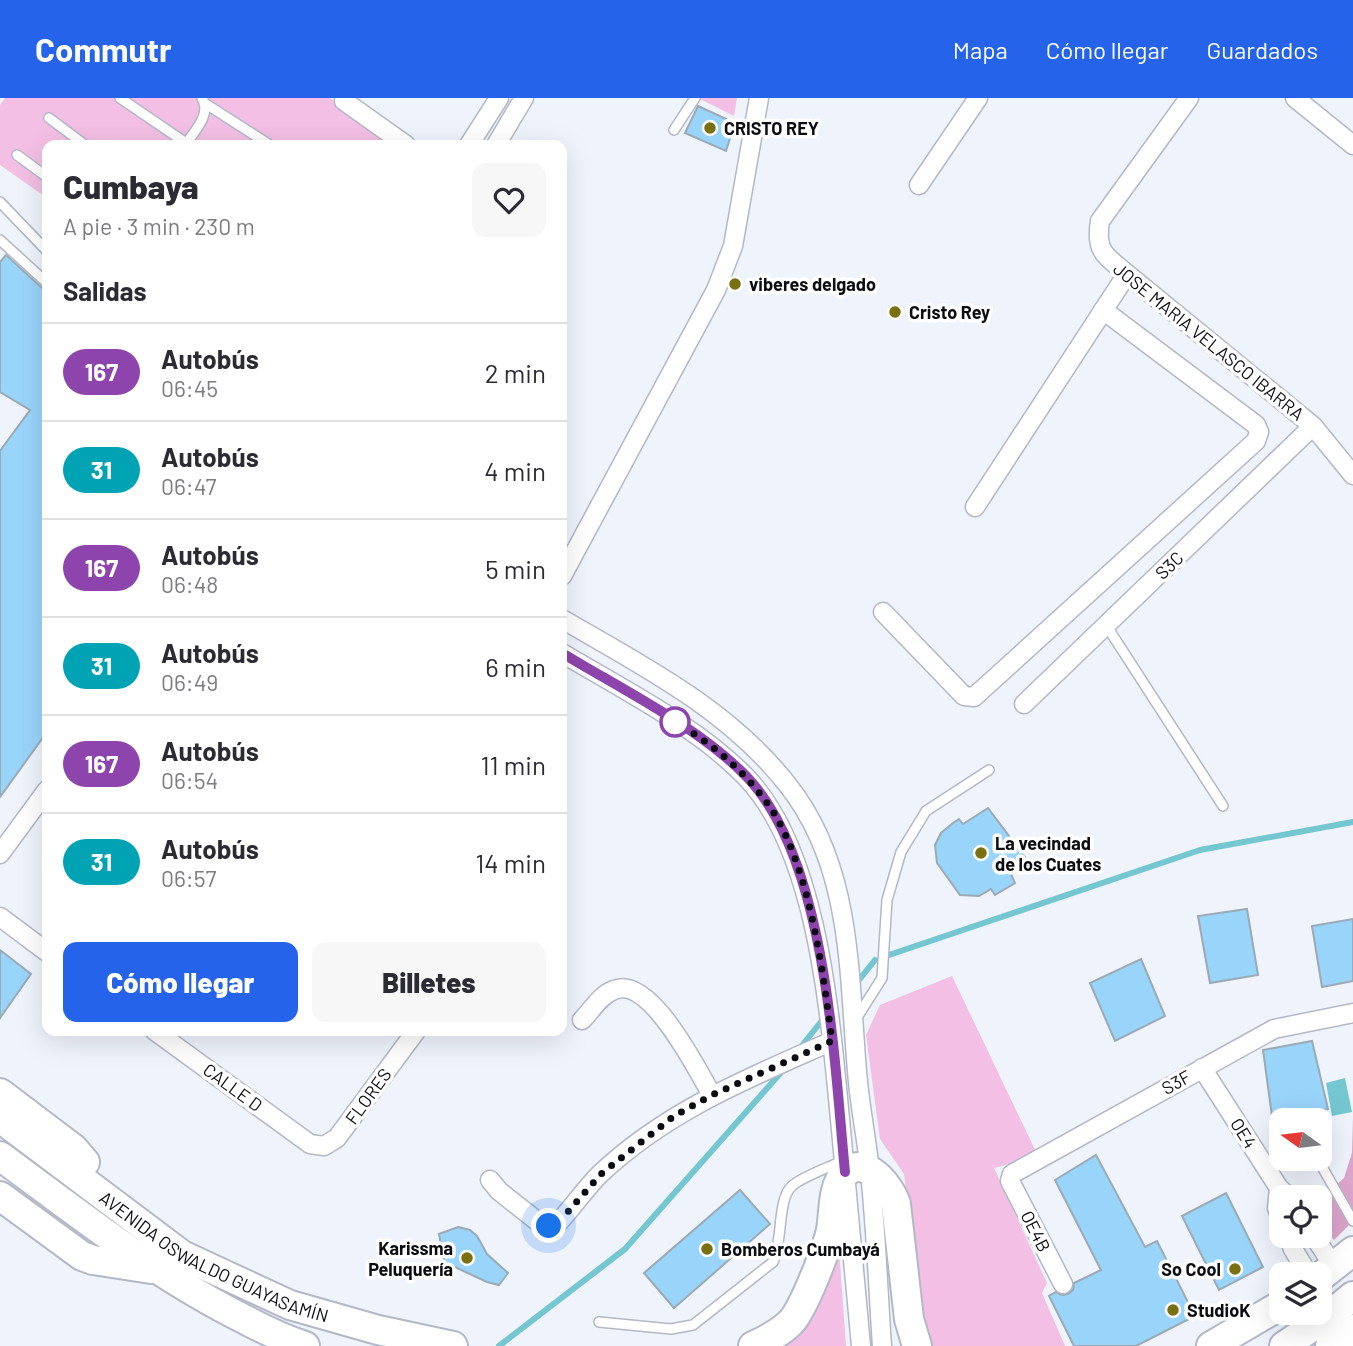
<!DOCTYPE html>
<html lang="es">
<meta charset="utf-8">
<style>
:root{--surface:#fff;--page:#f7f7f7;--text:#2b2b33;--muted:#7c7c81;--line:#e1e1e2;--accent:#2563eb}
body{margin:0;font-family:Barlow,sans-serif;background:var(--page);color:var(--text);height:100vh;display:flex;flex-direction:column;font-size:26px;white-space:nowrap}
*{box-sizing:border-box;margin:0}
p{font-size:23px;color:var(--muted)}
.icon{flex:none;width:38px;height:38px;fill:none;stroke:currentColor;stroke-width:2;stroke-linecap:round;stroke-linejoin:round}
.map{position:relative;flex:1;overflow:hidden}
.sheet{position:absolute;left:42px;top:42px;width:525px;height:896px;display:flex;flex-direction:column;background:var(--surface);border-radius:14px;box-shadow:0 7px 28px #0002}
.sheet>*{flex:none}
.badge{padding:0 14px;border-radius:23px;font-size:24px;line-height:46px}
.needle{width:46px;rotate:284deg}
.controls{position:absolute;left:1269px;top:1010px;display:grid;gap:14px}
.controls a{display:grid;place-items:center;width:63px;height:63px;border-radius:14px;background:var(--surface);box-shadow:0 7px 28px #0002;font-size:35px}
.you{position:absolute;width:35px;height:35px;margin:-18px;border:5px solid #fff;border-radius:50%;background:#1a73e8;box-shadow:0 0 0 10px #1a73e833}
.map>.badge{position:absolute;translate:-50% -50%;box-shadow:0 0 0 4px #fff}
h2{padding:0 21px;font-size:26px;line-height:63px}
.round{display:grid;place-items:center;flex:none;width:74px;height:74px;border-radius:14px;background:var(--page)}
.summary{display:flex;align-items:center;justify-content:space-between;height:119px;padding:0 21px}
h1{font-size:33px;font-weight:800;line-height:52px}
.cta{display:flex;gap:14px;margin-top:auto;padding:14px 21px}
.cta a{flex:1;height:80px;border-radius:14px;background:var(--accent);color:#fff;font-size:28px;font-weight:800;line-height:80px;text-align:center}
.cta a+a{background:var(--page);color:var(--text)}
ul{padding:0;list-style:none}
li{display:flex;align-items:center;gap:21px;height:98px;padding:0 21px;border-top:2px solid var(--line)}
li div{flex:1}
li b{display:block;font-size:26px}
li em{font-style:normal}
li .badge{min-width:77px;font-weight:700;text-align:center}
header{display:flex;align-items:center;gap:42px;box-sizing:border-box;height:98px;padding:0 35px;background:var(--accent);color:#fff}
header strong{font-size:33px}
nav{display:flex;gap:38px;margin-inline-start:auto;font-size:24px}
.map>svg:first-child{display:block}
.green{fill:#f3bfe4}
.forest{fill:#dba4cb}
.water{fill:#74c7d0}
.lines{fill:none;stroke-linecap:round;stroke-linejoin:round}
.stream{stroke:#74c7d0;stroke-width:6}
.building{fill:#99d4fb;stroke:#9baab4;stroke-width:2}
.lane-casing{stroke:#b3b8c7;stroke-width:12}
.street-casing{stroke:#b3b8c7;stroke-width:21}
.primary-casing{stroke:#b3b8c7;stroke-width:32}
.lane{stroke:#fff;stroke-width:9}
.street{stroke:#fff;stroke-width:18}
.primary{stroke:#fff;stroke-width:28}
.line-casing{stroke:#fff;stroke-width:16}
.line{stroke:#8e44ad;stroke-width:10}
.walk{stroke:#0b0d12;stroke-width:7;stroke-dasharray:0 12.6}
.poi-dot{fill:#787011;stroke:#fff;stroke-width:2.5}
.stop-dot{fill:#fff;stroke:#8e44ad;stroke-width:3.5}
.labels{text-anchor:middle;dominant-baseline:central;stroke-width:7;stroke-linejoin:round;paint-order:stroke}
.poi-label{font-size:18px;font-weight:bold;fill:#0b0d12;stroke:#fff;text-anchor:start}
.street-label{font-size:18px;fill:#0b0d12;stroke:#fff}
</style>
<header>
<strong>Commutr</strong>
<nav><a>Mapa</a><a>Cómo llegar</a><a>Guardados</a></nav>
</header>
<div class="map">
<svg width="1353" height="1248" viewBox="0 0 1353 1248">
<rect width="100%" height="100%" fill="#eff3fc"/>
<path class="green" d="M5 0H330L397 47H47V100L0 67V7Z
M698 0H737L734 18Z
M952 878 1038 1058 994 1070 1047 1185 1042 1195 1065 1248H925L904 1076 880 1041 866 937 880 907Z
M839 1151 846 1248H784L797 1237Z"/>
<path class="forest" d="M1353 1019V1123L1334 1142 1320 1124V1102L1344 1080 1352 1055Z"/>
<path class="water" d="M1345 980 1352 1014 1332 1018 1326 985Z"/>
<g class="lines">
<path class="stream" d="M886 858 1200 752 1353 724
M855 887 875 862
M800 950 824 920
M499 1248 625 1151 785 970"/>
</g>
<path class="building" d="M698 8 735 25 726 53 685 35Z
M6 157 42 190 47 192V634L0 699V353L30 312 0 294V164Z
M988 710 1030 766 1011 776 1015 785 995 797 991 791 979 798 960 797 937 765 935 747 941 735 953 725 959 721 963 726Z
M1247 811 1258 877 1210 885 1198 818Z
M1353 821V883L1322 889 1312 828Z
M0 852 31 876 0 920Z
M1141 861 1165 918 1115 943 1090 885Z
M1312 943 1328 1011 1273 1026 1263 952Z
M1096 1057 1145 1149 1157 1143 1195 1218 1136 1248H1074L1049 1198 1056 1194 1062 1197 1068 1196 1073 1192 1074 1185 1101 1172 1055 1082Z
M740 1092 770 1126 674 1210 644 1175Z
M1226 1095 1263 1169 1219 1192 1182 1118Z
M458 1129 470 1132 477 1138 487 1156 508 1175 499 1187 487 1184 444 1164 439 1136Z"/>
<g class="lines">
<defs>
<path id="lane" d="M120 0 189 47
M206 6 270 47
M49 20 85 47
M674 32 695 0
M185 47C194 34 212 16 202 0
M17 57 47 79
M0 104 47 153
M0 142 47 185
M1106 527 1223 708
M856 921 882 880 887 802 901 754 926 713 989 672
M1317 1060 1353 1123
M599 1224 671 1231 693 1227 773 1164C783 1144 777 1101 792 1088 803 1078 828 1070 842 1063"/>
<path id="street" d="M1189 0 1100 123C1095 154 1105 157 1127 176L1313 328 1353 377
M1295 0 1353 47
M344 3 406 47
M469 47 499 0
M496 47 524 0
M919 87 978 0
M975 409 1127 176
M562 478 716 192 733 148 759 0
M883 514 964 598 974 599 1256 343 1259 334 1256 327 1103 212
M562 521C643 568 728 611 787 686 855 771 848 882 858 984 861 1014 867 1044 870 1074 876 1131 878 1190 882 1248
M562 555C622 591 698 629 746 679 819 755 830 920 840 1021 847 1097 854 1172 861 1248
M1024 606 1313 328
M0 756 47 692
M0 819 47 854
M582 922C592 912 600 897 614 892 650 876 697 972 712 997
M155 933 310 1046 324 1048 337 1040 416 933
M1202 970 1279 1090 1289 1099
M490 1082 499 1093 542 1127 549 1128 558 1125C573 1109 585 1091 600 1076 668 1012 749 980 832 943
M1279 1090 1277 1110 1281 1120
M1288 1138 1293 1151 1308 1176
M1314 1138 1334 1169
M1063 1186 1010 1083 1012 1076 1274 931 1353 915"/>
<g id="primary">
<path d="M0 995 74 1051 85 1064"/>
<path id="s1" d="M0 1020 182 1157 290 1207 378 1232 453 1248"/>
<path d="M0 1058C79 1116 157 1178 246 1222 265 1232 284 1241 305 1248"/>
<path d="M0 1098 82 1158 93 1162 151 1171"/>
<path d="M1320 1179 1353 1153"/>
<path d="M753 1248C766 1242 780 1235 790 1225 803 1213 827 1150 831 1132 834 1115 832 1088 845 1075 865 1055 891 1090 896 1106L909 1221 917 1248"/>
<path d="M1211 1248 1281 1207"/>
<path d="M1284 1248 1331 1216 1353 1198"/>
<path d="M1330 1248 1353 1231"/>
</g>
</defs>
<use href="#lane" class="lane-casing"/>
<use href="#street" class="street-casing"/>
<use href="#primary" class="primary-casing"/>
<use href="#lane" class="lane"/>
<use href="#street" class="street"/>
<use href="#primary" class="primary"/>
</g>
<g class="lines">
<defs>
<path id="line" d="M562 555C621 591 699 629 747 679 827 763 834 962 845 1074"/>
</defs>
<use href="#line" class="line-casing"/>
<use href="#line" class="line"/>
<path class="walk" d="M549 1128 558 1125 601 1076 674 1018 712 997 832 943C823 873 810 772 772 712 747 675 712 645 675 624"/>
</g>
<g class="poi-dot">
<circle cx="710" cy="30" r="7"/>
<circle cx="735" cy="186" r="7"/>
<circle cx="895" cy="214" r="7"/>
<circle cx="981" cy="755" r="7"/>
<circle cx="707" cy="1151" r="7"/>
<circle cx="467" cy="1160" r="7"/>
<circle cx="1235" cy="1171" r="7"/>
<circle cx="1173" cy="1212" r="7"/>
</g>
<circle class="stop-dot" cx="675" cy="624" r="14"/>
<g class="labels">
<g class="poi-label">
<text x="724" y="30">CRISTO REY</text>
<text x="749" y="186">viberes delgado</text>
<text x="909" y="214">Cristo Rey</text>
<text x="995" y="745">La vecindad<tspan x="995" dy="21">de los Cuates</tspan></text>
<text x="453" y="1150" text-anchor="end">Karissma<tspan x="453" dy="21">Peluquería</tspan></text>
<text x="721" y="1151">Bomberos Cumbayá</text>
<text x="1221" y="1171" text-anchor="end">So Cool</text>
<text x="1187" y="1212">StudioK</text>
</g>
<g class="street-label">
<text transform="translate(1209 243) rotate(39)">JOSE MARIA VELASCO IBARRA</text>
<text transform="translate(1169 467) rotate(-44)">S3C</text>
<text transform="translate(1176 984) rotate(-29)">S3F</text>
<text transform="translate(233 989) rotate(36)">CALLE D</text>
<text transform="translate(368 998) rotate(-54)">FLORES</text>
<text transform="translate(1244 1035) rotate(58)">OE4</text>
<text transform="translate(1036 1133) rotate(63)">OE4B</text>
<text stroke="none"><textPath href="#s1" startOffset="257">AVENIDA OSWALDO GUAYASAMÍN</textPath></text>
</g>
</g>
</svg>
<div class="controls">
<a><svg class="needle" viewBox="-14 -14 28 28"><path d="M0-13l5 13h-10z" fill="#e53935"/><path d="M0 13l5-13h-10z" fill="#7c7c81"/></svg></a>
<a><svg class="icon" aria-label="locate" viewBox="0 0 24 24"><circle cx="12" cy="12" r="6"/><path d="M12 2v4M12 18v4M2 12h4M18 12h4"/></svg></a>
<a><svg class="icon" aria-label="layers" viewBox="0 0 24 24"><path d="M12 4l9 5-9 5-9-5zM3 14l9 5 9-5"/></svg></a>
</div>
<div class="you" style="left:549px;top:1128px"></div>
<section class="sheet">
<div class="summary"><div><h1>Cumbaya</h1><p>A pie · 3 min · 230 m</p></div><a class="round"><svg class="icon" aria-label="heart" viewBox="0 0 24 24"><path d="M12 20l-8-8c-3-5 5-10 8-4 3-6 11-1 8 4z"/></svg></a></div>
<h2>Salidas</h2>
<ul>
<li><span class="badge" style="background:#8e44ad;color:#fff">167</span><div><b>Autobús</b><p>06:45</p></div><em>2 min</em></li>
<li><span class="badge" style="background:#00a3b4;color:#fff">31</span><div><b>Autobús</b><p>06:47</p></div><em>4 min</em></li>
<li><span class="badge" style="background:#8e44ad;color:#fff">167</span><div><b>Autobús</b><p>06:48</p></div><em>5 min</em></li>
<li><span class="badge" style="background:#00a3b4;color:#fff">31</span><div><b>Autobús</b><p>06:49</p></div><em>6 min</em></li>
<li><span class="badge" style="background:#8e44ad;color:#fff">167</span><div><b>Autobús</b><p>06:54</p></div><em>11 min</em></li>
<li><span class="badge" style="background:#00a3b4;color:#fff">31</span><div><b>Autobús</b><p>06:57</p></div><em>14 min</em></li>
</ul>
<div class="cta"><a>Cómo llegar</a><a>Billetes</a></div>
</section>
</div>
